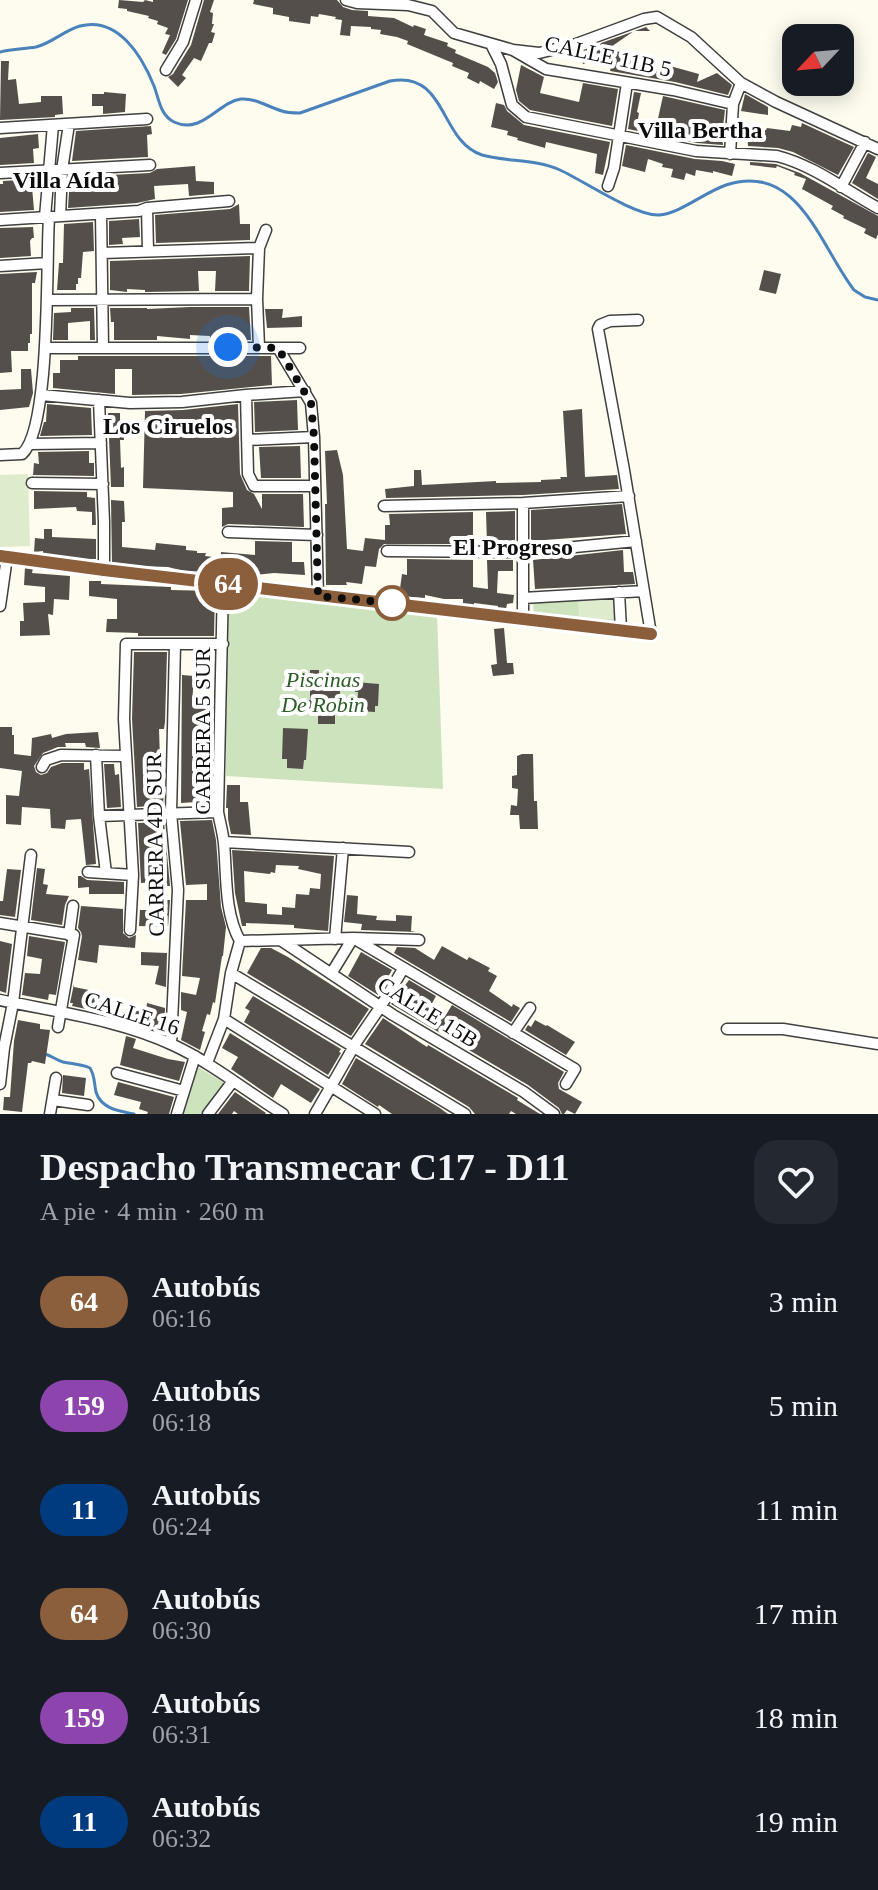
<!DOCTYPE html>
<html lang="es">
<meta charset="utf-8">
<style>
:root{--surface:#171b24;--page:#242831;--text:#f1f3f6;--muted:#9ea1a6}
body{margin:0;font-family:Georgia,serif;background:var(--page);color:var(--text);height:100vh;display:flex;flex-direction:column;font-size:30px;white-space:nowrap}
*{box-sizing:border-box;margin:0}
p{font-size:26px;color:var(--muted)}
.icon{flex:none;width:44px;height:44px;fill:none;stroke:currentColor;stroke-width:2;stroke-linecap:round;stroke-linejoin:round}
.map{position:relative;height:1114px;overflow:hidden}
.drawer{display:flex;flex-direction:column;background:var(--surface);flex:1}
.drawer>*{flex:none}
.badge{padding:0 16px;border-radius:26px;font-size:28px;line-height:52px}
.needle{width:52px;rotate:244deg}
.buttons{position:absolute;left:782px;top:24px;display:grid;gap:16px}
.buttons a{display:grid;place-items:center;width:72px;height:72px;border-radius:16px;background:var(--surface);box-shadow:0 4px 20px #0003;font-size:40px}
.you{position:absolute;width:40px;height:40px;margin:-20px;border:6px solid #fff;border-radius:50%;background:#1a73e8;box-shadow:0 0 0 12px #1a73e833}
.map>.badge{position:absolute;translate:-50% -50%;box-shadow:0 0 0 4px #fff}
.round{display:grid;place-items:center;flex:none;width:84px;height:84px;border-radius:24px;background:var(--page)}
.overview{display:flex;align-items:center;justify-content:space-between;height:136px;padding:0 40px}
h1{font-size:38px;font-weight:800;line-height:60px}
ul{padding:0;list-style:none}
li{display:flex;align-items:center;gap:24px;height:104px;padding:0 40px}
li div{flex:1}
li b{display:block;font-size:30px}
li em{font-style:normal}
li .badge{min-width:88px;font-weight:700;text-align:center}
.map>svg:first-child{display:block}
.green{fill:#cce3bd}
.pitch{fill:#deebcd}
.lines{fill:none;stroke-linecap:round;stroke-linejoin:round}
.stream{stroke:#4a82bb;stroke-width:3}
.building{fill:#544f4b;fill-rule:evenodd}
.minor-casing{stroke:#404040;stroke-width:13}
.minor{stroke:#fff;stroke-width:10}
.line-casing{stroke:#fff;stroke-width:18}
.line{stroke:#8b5e3c;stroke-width:12}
.walk{stroke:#0d0d0d;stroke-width:8;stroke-dasharray:0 14.4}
.stop-dot{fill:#fff;stroke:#8b5e3c;stroke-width:4}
.labels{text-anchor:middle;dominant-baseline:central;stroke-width:8;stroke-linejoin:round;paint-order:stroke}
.street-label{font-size:22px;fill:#0d0d0d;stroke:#fff}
.park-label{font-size:22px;font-style:italic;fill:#2b5c26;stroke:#fff}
.neighbourhood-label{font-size:24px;font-weight:bold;fill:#0d0d0d;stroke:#fff}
</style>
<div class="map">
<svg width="878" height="1114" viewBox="0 0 878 1114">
<rect width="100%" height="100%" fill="#fdfcef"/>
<path class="green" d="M225 590 437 614 443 789 226 776Z
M618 594 619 626 534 614 533 602Z
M198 1067 228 1085 205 1114H182Z"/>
<path class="pitch" d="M28 474 30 546 0 547V475Z
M615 597V619L579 620 578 598Z"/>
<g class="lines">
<path class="stream" d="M0 52C12 49 24 49 36 47 52 43 65 30 80 26 118 16 142 56 154 86 159 99 160 115 174 122 202 135 218 102 241 99 256 98 268 107 282 111 287 113 294 113 300 113L390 81C447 70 439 141 482 155 508 162 535 159 560 170 584 181 635 216 659 215 679 214 705 192 726 185 798 161 820 246 854 290L865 297 878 300
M45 1054C52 1056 56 1060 63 1062 72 1064 81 1064 90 1068 95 1076 94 1083 96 1092 101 1109 120 1111 134 1114"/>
</g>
<path class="building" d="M119 0 143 2 145 0 153 2V0H188L176 39 166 55 162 53 170 35 165 34 168 28 157 24 158 21 148 18 149 16 127 11V9L118 8Z
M204 0H214L210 12 213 13 212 24H214L211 32 215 33 212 43H209L201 61 194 58 182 75 186 78 178 87 168 77 173 74 191 45Z
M254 0H337L343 7 352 10 368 11V16L394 18 413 27 414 25 426 29 424 35 448 43 447 46 456 50 455 53 488 67 495 73 498 82 494 89 480 81 479 84 467 78 469 73 452 66 453 63 407 44 408 41 397 37 380 34 381 30 371 29V27L351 26 350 36 340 35 342 20 335 19 336 17 319 14 318 17 311 16 310 24 289 21V17L273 14V8L253 4Z
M646 27 650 31H634L608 49 641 57 638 67 669 74 670 66 699 74 697 82 717 73 732 85 728 95 675 82 610 71 614 53 583 64 580 51 592 47 598 50 601 43Z
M1 61H9L8 80 16 79 19 104 41 102V96H62L63 114 55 115V117L0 120Z
M521 65 544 77 540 93 579 102 583 83 618 89 612 126 530 110 519 101 516 90Z
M104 92 126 94 125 112 103 114V106H92V94H104Z
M634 92 641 93 637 112 639 113 638 119 657 123 663 96 725 110 722 135 723 145 697 143 628 129Z
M745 94 768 107V115L741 111Z
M496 103 504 105 507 111 524 125 610 142 603 175 595 173 597 154 546 142 545 148 517 140 518 138 507 135 508 131 491 127Z
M802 123 854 147 838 175 793 152 778 148 748 146 747 130H766L767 128 790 131 792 125 801 127Z
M151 126 152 134 147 135 148 157 72 161 76 131Z
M38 134 39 148 33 149 34 163 0 165V138Z
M626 145 695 159 722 161 735 164 732 176 713 171V173L696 170 695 176 686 173 684 180 671 177 673 169 662 167 663 164 648 159 645 172 622 166Z
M868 153 876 157 866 178 878 184V199L852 183Z
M750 162 776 164 800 173 878 216V234L876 239 864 233 866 229 843 218 844 216 831 209 833 206 802 189 806 179 794 175 795 173 777 166 776 168 750 165Z
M195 166 196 181 214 182V194L189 196 188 184 154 186 155 199 137 203 68 208 70 177 150 173 157 169Z
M37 179 38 187H32L34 210 0 212V184H3V181Z
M239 204 240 224H250V240L156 243 155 215 230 209Z
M139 219 140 237 122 238 123 244 109 245V221Z
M93 222 94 251 83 252 81 278H78V284H76V290H57L59 263H63L64 224Z
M33 227 34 238H32L30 241 31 256 0 258V228Z
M250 256 249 291H215L216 271H198L199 291 145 292V290L127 289V292L110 290V261Z
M764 270 781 274 776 294 759 290Z
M37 272 35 283H32V334H30V343H28V351H11L12 372 0 373V274Z
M190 307H249L251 340H210V336L190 335V339L157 336V340H114V322H111L110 308H147V309Z
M71 308H94L95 340H90V321L68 323V340H53L54 313 71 312Z
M265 309H283L282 318 302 316V327L267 328Z
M78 356H271L272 385 181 394 132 395V369H115V394L53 388V373H60V360H78Z
M21 369H31L33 393 29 407 0 410V390L21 389Z
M297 400 298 430 255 432 254 402Z
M47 404 91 408 92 435 40 436 44 422H46Z
M238 404 240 474 247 490 254 494 262 509V494H303L304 527 228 524 222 527V508L233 507V492L143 488 145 411 183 410Z
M582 409 585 477 617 475 619 489 523 495 386 498 385 489 414 486V470H421L422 485 496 481V483L541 482V480L561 479 560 477H567L563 411Z
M108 413H120V431H124V440H120L121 468 124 467V487H111Z
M300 446 301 478H261L259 447Z
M337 450 343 475 347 549 363 551 365 538 385 540V525H390L389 514 473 512V544H384L379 549 376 567 365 566 362 584 346 582 347 585H326L325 504H327L325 451Z
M89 451V463H94V476L33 475 34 463 39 464 38 452Z
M34 491 87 492V497L95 498 96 525H92V512L77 511 76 507 34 509Z
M111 500 124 501 125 522H122V547L155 550 156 543 186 546V550L197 551V553H206L205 556 221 558V552L255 555V541L292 542V562H304L305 575 274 573 255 575V576L245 575V578L219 575 220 573 184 571 168 567 138 566 112 562Z
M622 504 626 534 531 541V510Z
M515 511V544H487L486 512Z
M44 529H52V537L96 539V559H82L43 554V551L34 552 35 538 44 539Z
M623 550 624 572H633L635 584 535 589 533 560Z
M407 559 473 560V587L488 589 487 560H513V571H498L497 593 514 595 513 603 507 604 506 609 498 608V606L474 603V605L463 604V599H444L425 595V598L399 596 402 574 407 575Z
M25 567 33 568 32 573 70 576 69 600 54 599 53 615 48 614 50 635 20 636V621H24L23 603 45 602V587L24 585Z
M89 581H101V584L171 587V590L215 591 214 636H138V633L106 632 107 619H117V599L89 596Z
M504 628 507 663H513L514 674 493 676 491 665 497 664 494 629Z
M134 652H167L165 722 164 729H159L161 790H164L163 805 137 807 132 719Z
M310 670H319V689L340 691 339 715H335V724H318V714L293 711 294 698 310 700Z
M182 675 194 676 192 704 211 703 210 804 196 805V802L181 803Z
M355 682 379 684 378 706H375V712L357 711 358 692H355Z
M0 727H12V735H14V754L31 756 32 738 51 734 52 738 66 734 98 732 100 748 86 747 85 743H65L66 747H58L43 753 34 766 36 772 41 775 47 773 51 767 62 763H84V770L89 769 96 864 86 865 81 819 66 820 65 829 51 828 50 809 22 807 21 825 6 824V795L19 796 22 771 0 768Z
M283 728 308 729 306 760H304L303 769 287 768V759H282Z
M522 754H533L534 801H537L538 829H520L519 815H510L511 805 517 806 518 789 512 788V776L517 775V756Z
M104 764H114L115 775 119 774 121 807 107 808Z
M227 785H240V802H248L251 835 231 834 228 819V808H226Z
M212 820 216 840 221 907 226 927 223 956H222L215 1003 213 1002 210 1015 207 1014 202 1031 205 1032 200 1050 181 1040 187 1012 181 1010V992L196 995 200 978 182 976 186 900H207V884L186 885 180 821Z
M164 822 170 886H156V882L141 883 138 823Z
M232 850 334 856 328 931 294 928V925L246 923V926H242L235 893ZM276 865 299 866 298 869 321 874 320 889 310 888 309 895 296 894 295 908 282 907V915L267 914V904L245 902 244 871 270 874 271 872 275 873Z
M37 868 45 869 43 884 48 885 46 894 69 896 65 905 62 925 31 920Z
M7 869 21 870 15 917 0 915V901H3Z
M78 876H81L87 880 124 882V894H89V887L78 888Z
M347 895 358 896 357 914 377 916 376 920 396 921V915L412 916 411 931 416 932 361 930 362 924 344 922Z
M157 900H170L168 927 139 926 140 910H157Z
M81 906 123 909V933L129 938 136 935 135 948 99 945 97 963 78 960 82 936 81 932 78 928Z
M29 936 65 942 56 995 49 994 48 1000 22 995 25 973 40 974 42 959 27 956Z
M0 941 12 944 6 993 0 991Z
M442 946 467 960 469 957 490 968 488 971 497 976 489 991 512 1007 513 1004 520 1008 511 1022 394 953 397 947 415 948 434 960Z
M261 948H271L288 957 369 1009 351 1036 247 973Z
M141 952 167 953 166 987 155 984 159 966 141 965Z
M361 952 392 970 378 995 348 976Z
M409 980 436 996 429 1009 444 1018 452 1005 564 1072 558 1083 559 1089 582 1102 575 1114 567 1110 564 1114H562L559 1108 528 1085 391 1004Z
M74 984V987L99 992 95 1011 72 1006 73 1003H70Z
M253 996 341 1049 339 1052 341 1053 328 1075 244 1022 250 1011 245 1008Z
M147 1003 165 1008 164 1030 134 1021 136 1008 146 1010Z
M383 1018 427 1047 428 1045 518 1098 517 1100 540 1114H516L511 1111 509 1114H475L469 1107 365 1044Z
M18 1020 40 1024V1029L50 1030 45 1064 32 1061 31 1063H28L22 1112 3 1110 4 1097H10L14 1041Z
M535 1020 546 1026 547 1025 575 1042 566 1055 525 1030 528 1025 531 1027Z
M230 1033 320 1089 311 1103 281 1084 273 1098 231 1069 238 1057 222 1048Z
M126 1036 136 1039 133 1048 168 1059 185 1062 179 1081 120 1065Z
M356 1058 440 1108 448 1114H392L379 1105 378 1107 342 1084Z
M63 1075 86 1078 84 1096 62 1093Z
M118 1082 174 1097 169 1114H147L148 1112 139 1109 141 1102 114 1095Z
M235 1092 266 1113 265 1114H238L234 1111 232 1114H218Z"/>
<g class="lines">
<defs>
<path id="minor" d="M346 0 357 3 408 5 432 11 454 33 513 50 546 69 673 90 733 104
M491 44 501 64 512 105 526 117 696 151 777 156C813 165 845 190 878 208
M513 50 539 53 576 44 644 19 657 17 691 37 741 83 776 102 878 149
M166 70 183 42 196 0
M0 128 147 119
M730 154 733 104 741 83
M0 173 150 165
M608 186 614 168 627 83
M841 187 865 142
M147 208 148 251
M101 214 103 348
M60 216 62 170 69 124
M45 217 53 125
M0 220 139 211 147 208 229 201
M102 253 259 248
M0 266 47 263
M47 300 257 299
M259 347 257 299 259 248 266 230
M45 348H300
M278 348 311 403 314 437 318 596
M41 395 130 403 182 402 246 395 305 391
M246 395 248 474 254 486H315
M99 400 104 522V570
M247 440 314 437
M30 444 101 443
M0 455 22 454C51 429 46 261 49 217
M32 483 103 484
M523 503V618
M384 506 523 503 629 496
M228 532 317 535
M387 551 524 552 636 541
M0 556 104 570 651 634 624 470 598 329 600 325 610 321 638 320
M619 592 621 630
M523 598 644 591
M0 606 7 557
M96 755 99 816 106 873
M42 767 46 760 61 755 126 756
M99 816 218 812
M224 842 409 852
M88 872 133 875
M0 923 74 935 58 1027
M130 930 133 875 124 719 126 644H223
M69 935 73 906
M335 939 343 848
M240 941 353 938 419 940
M282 941 393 1015 524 1092 554 1114
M231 973 465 1114
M331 974 353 938 575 1069 566 1084
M0 1000C57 1012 120 1020 173 1045 212 1063 246 1091 283 1114
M224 1019 375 1114
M727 1029H783L878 1044
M513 1033 530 1008
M171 1044 178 890 171 813 175 645
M207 1063 224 1019 231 973 240 941C224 912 227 876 224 844 223 833 220 823 218 812L223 583
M117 1073 184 1091
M0 1084 4 1048 13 1003 31 855
M53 1100 88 1105
M50 1114 56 1078
M177 1114 195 1056
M208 1114 233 1081
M315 1114 357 1041 381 1006 403 969"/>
</defs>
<use href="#minor" class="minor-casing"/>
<use href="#minor" class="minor"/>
</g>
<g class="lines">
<defs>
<path id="line" d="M0 556 104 570 651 634"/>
</defs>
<use href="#line" class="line-casing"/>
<use href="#line" class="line"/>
<path class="walk" d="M228 347 278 348 311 403 314 437 318 596 392 603"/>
</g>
<circle class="stop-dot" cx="392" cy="603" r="16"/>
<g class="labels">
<g class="street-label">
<text transform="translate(608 56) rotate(12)">CALLE 11B 5</text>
<text transform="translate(202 731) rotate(-90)">CARRERA 5 SUR</text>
<text transform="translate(155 845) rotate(-91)">CARRERA 4D SUR</text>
<text transform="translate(428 1012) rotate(32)">CALLE 15B</text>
<text transform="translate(132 1013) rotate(18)">CALLE 16</text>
</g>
<g class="park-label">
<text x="323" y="679">Piscinas<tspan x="323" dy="25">De Robin</tspan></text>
</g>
<g class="neighbourhood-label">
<text x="700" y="130">Villa Bertha</text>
<text x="64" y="180">Villa Aída</text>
<text x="168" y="426">Los Ciruelos</text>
<text x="513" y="547">El Progreso</text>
</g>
</g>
</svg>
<div class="buttons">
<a><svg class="needle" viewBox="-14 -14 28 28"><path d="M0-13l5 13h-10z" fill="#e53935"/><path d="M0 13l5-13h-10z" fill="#9ea1a6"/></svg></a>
</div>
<div class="you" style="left:228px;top:347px"></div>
<b class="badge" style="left:228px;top:584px;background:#8b5e3c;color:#fff">64</b>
</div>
<section class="drawer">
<div class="overview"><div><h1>Despacho Transmecar C17 - D11</h1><p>A pie · 4 min · 260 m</p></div><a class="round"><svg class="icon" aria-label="heart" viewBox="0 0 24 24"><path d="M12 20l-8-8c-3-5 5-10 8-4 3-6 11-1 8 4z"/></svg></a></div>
<ul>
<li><span class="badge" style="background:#8b5e3c;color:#fff">64</span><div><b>Autobús</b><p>06:16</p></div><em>3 min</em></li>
<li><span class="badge" style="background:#8e44ad;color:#fff">159</span><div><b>Autobús</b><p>06:18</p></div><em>5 min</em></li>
<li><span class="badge" style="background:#003b80;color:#fff">11</span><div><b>Autobús</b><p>06:24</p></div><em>11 min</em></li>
<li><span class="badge" style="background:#8b5e3c;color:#fff">64</span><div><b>Autobús</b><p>06:30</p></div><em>17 min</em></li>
<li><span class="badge" style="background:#8e44ad;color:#fff">159</span><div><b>Autobús</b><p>06:31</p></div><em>18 min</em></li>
<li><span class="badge" style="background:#003b80;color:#fff">11</span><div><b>Autobús</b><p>06:32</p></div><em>19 min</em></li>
</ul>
</section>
